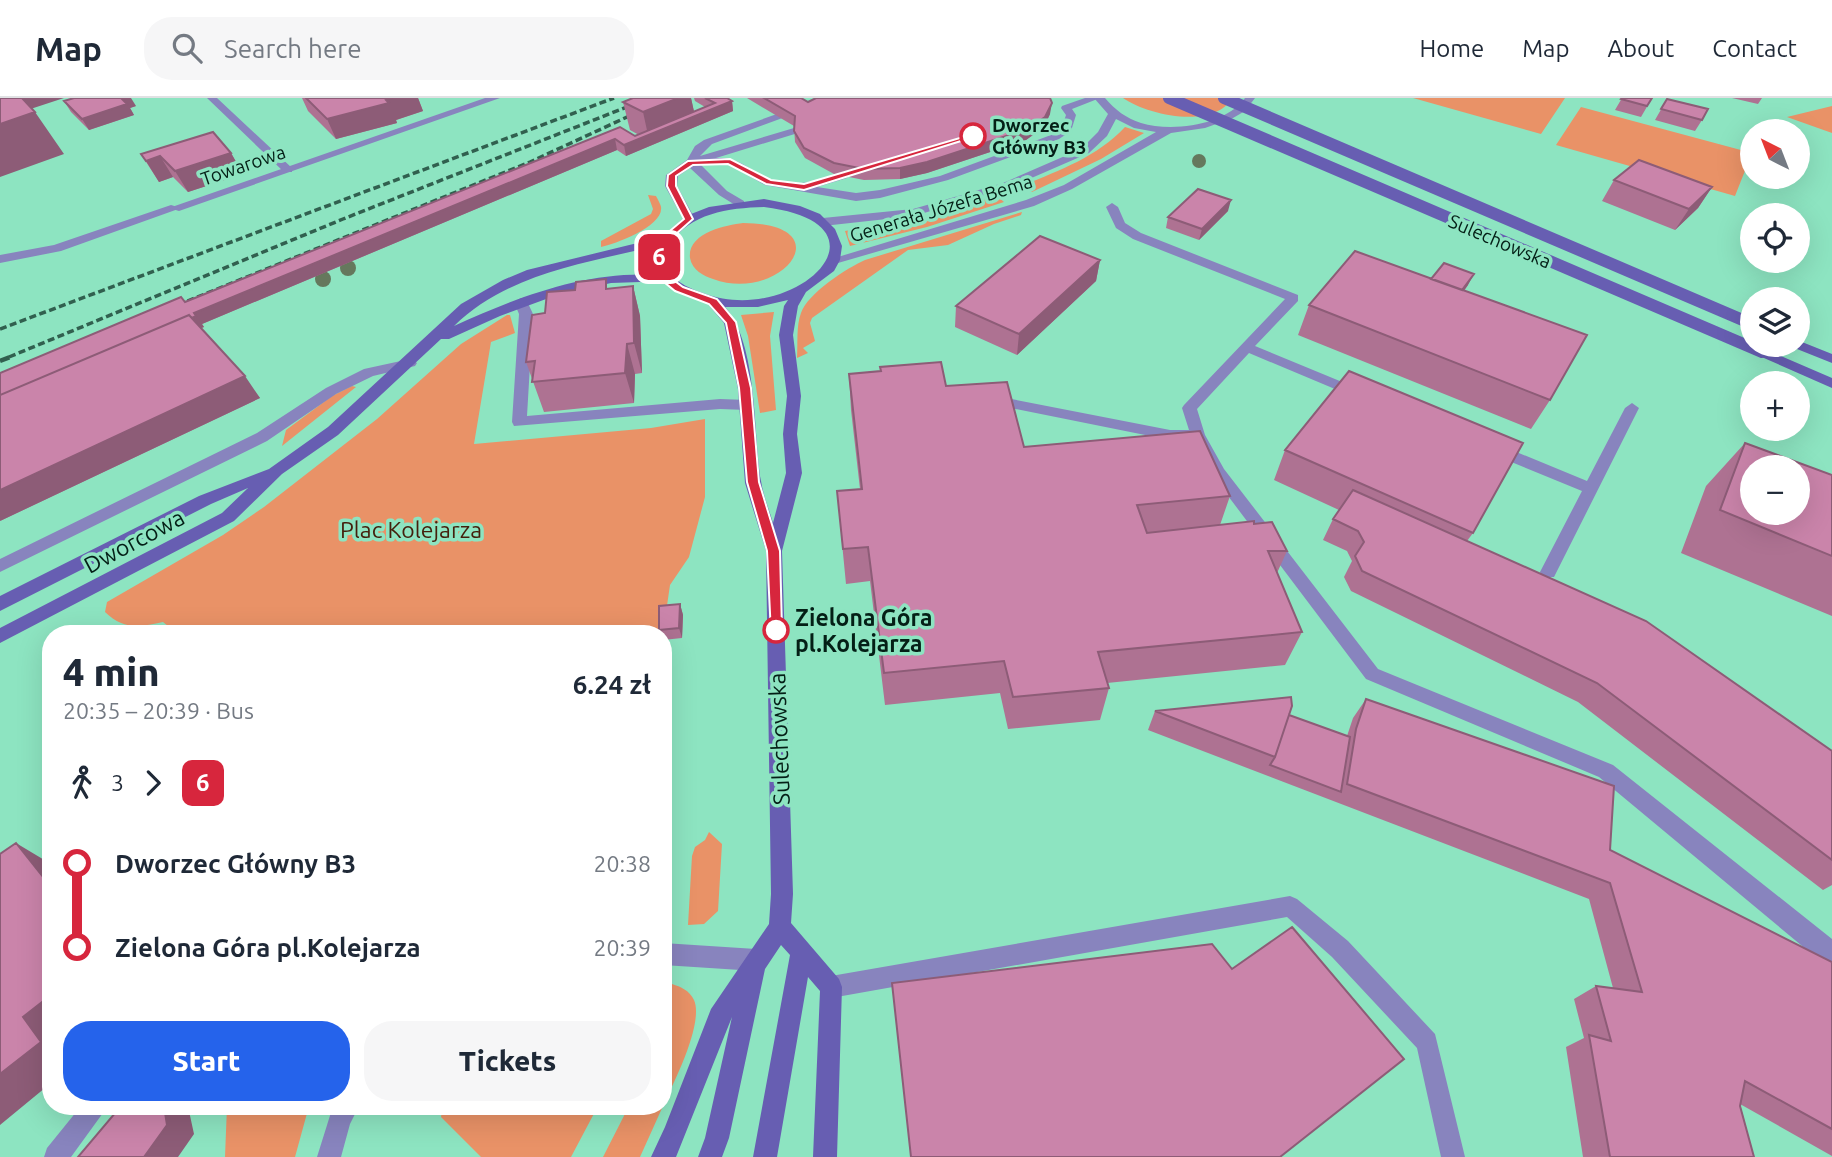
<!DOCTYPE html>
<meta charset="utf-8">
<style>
:root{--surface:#fff;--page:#f6f6f7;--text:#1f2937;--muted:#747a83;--line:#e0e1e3;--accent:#2563eb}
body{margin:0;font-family:Ubuntu,sans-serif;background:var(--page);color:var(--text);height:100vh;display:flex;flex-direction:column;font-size:26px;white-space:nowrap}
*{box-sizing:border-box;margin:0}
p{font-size:23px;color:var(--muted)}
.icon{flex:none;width:38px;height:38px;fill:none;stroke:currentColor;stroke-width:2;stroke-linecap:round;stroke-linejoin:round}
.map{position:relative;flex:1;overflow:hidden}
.drawer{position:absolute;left:42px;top:527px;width:630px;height:490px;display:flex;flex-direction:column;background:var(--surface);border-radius:28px;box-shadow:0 7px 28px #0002}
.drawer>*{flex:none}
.badge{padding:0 14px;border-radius:10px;font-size:24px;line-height:46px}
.needle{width:46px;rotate:318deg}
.controls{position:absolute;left:1740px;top:21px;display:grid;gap:14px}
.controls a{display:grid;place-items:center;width:70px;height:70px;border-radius:50%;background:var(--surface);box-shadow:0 7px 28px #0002;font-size:35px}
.map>.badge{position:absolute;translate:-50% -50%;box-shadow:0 0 0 4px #fff}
.legs{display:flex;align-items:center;gap:10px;height:77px;padding:0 21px;font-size:23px}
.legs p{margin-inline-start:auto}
.headline{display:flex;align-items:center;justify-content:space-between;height:119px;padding:0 21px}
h1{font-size:38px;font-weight:800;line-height:52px}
.primary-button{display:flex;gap:14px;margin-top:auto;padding:14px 21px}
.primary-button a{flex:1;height:80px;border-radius:28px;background:var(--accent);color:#fff;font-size:28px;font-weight:800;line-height:80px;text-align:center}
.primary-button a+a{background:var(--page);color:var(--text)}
ul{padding:0 21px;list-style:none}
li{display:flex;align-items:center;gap:24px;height:84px;font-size:26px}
li i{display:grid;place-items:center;width:10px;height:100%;margin:0 9px;background:currentColor}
li i::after{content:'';width:18px;height:18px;margin:-9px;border:5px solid;border-radius:50%;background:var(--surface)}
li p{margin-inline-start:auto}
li:first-child i{background:linear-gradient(#0000 50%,currentColor 0)}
li:last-child i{background:linear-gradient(currentColor 50%,#0000 0)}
header{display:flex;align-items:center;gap:42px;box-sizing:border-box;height:98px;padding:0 35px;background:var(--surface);border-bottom:2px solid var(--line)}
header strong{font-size:33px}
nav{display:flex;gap:38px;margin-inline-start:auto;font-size:24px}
.search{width:490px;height:63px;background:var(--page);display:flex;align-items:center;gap:18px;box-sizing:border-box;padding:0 24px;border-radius:28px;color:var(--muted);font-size:26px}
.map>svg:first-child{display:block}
.green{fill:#e99267}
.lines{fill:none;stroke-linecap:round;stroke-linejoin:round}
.lane{fill:#8884be;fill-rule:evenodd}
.street{fill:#8884be;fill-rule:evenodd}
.secondary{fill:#675eb2;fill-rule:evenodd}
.rail-far1{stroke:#31604f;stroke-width:3.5;stroke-dasharray:7 3.5;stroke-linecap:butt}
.rail{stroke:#31604f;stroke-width:4.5;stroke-dasharray:10 4.5;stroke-linecap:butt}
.secondary-bridge{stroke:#675eb2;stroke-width:12}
.tree{fill:#65785d}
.wall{fill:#ae7292}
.shaded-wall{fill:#8d5c77}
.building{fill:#ca84aa;stroke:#8d5c77;stroke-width:2;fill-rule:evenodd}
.line-1{fill:#d7263d;stroke:#fff;stroke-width:2}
.stop-1-dot{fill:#fff;stroke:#d7263d;stroke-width:3.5}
.labels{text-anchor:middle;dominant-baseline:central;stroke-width:7;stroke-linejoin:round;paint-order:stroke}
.far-stop-label{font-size:19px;font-weight:bold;fill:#041f16;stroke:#8de4c1;text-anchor:start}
.far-street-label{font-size:19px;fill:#041f16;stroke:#8de4c1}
.park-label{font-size:23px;fill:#441f0c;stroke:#8de4c1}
.street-label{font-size:23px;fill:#041f16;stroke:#8de4c1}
.stop-label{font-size:23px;font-weight:bold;fill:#041f16;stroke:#8de4c1;text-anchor:start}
</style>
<header>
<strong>Map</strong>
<div class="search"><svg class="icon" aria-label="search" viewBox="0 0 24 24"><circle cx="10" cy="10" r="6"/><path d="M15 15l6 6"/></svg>Search here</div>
<nav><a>Home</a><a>Map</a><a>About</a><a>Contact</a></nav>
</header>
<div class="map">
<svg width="1832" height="1059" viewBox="0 0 1832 1059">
<rect width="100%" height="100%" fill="#8de4c1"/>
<path class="green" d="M1123 0H1232C1214 32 1147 17 1123 0Z
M1413 0H1565L1541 36Z
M1832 8V35L1787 19Z
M1581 9 1752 55 1735 98 1556 47Z
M1125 29 1144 35 1101 61 1032 94 1024 87C1060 72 1097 59 1125 29Z
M648 97 656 98C657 100 661 107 661 109 664 128 615 146 601 149V143L651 116 653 111Z
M997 98 1004 104 927 129 850 148 845 133 921 120Z
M1022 114 1021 117 994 126 948 147 908 152 812 220 810 225 815 243 803 250 808 255 797 260C798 246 796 228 801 215 808 195 847 170 865 162Z
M743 125C845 126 780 206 713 181 704 178 692 172 690 160 687 135 726 127 743 125Z
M774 214 770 238 776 312 760 315 748 238 741 217Z
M507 217H510L515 235 491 244 474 346 651 330 705 321V399L689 459 670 487 663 535 178 536 163 524C140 529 123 532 105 514L107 504 223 437 264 409 377 321 461 246Z
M352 288 356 289 282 348 286 332 332 298Z
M709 734 722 746 718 813 704 826 688 827 692 758 695 749 705 742Z
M672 886C681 889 689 892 694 902 704 925 674 985 663 1007V917Z
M227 1008H309L295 1059H225Z
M443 1008H598L571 1059H481L441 1019Z
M629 1008H663L640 1059H603Z"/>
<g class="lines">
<path class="lane" d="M207 0H217L292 70V74H284Z
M822 0H837L712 46 700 58 794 30 799 33 798 35 716 60C742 59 750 74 772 82 797 91 819 81 843 75L849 78 847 80 817 89 856 95 880 92 940 78 1051 37 1062 29 1066 17 1061 10 1062 8 1085 0H1100L1072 11 1076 17 1071 33 1059 41 948 82 880 100 856 103 765 87 728 66 701 67 727 93 744 103V109L740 110 719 97 690 70 678 78 677 88 695 121 685 124 665 88 666 77 687 62 695 48 704 42Z
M1112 105 1118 109 1125 125 1141 135 1298 197V203L1255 248 1364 293 1366 296 1359 301 1354 299 1249 255 1197 311 1205 337 1224 371 1378 571 1613 667 1832 841V864L1807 852 1599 679 1366 581 1213 378 1192 340 1170 342 986 305 984 302 991 297 1170 332H1189L1182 310 1184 307 1285 201 1133 141 1116 130 1106 109Z
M171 107 181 110 61 153 0 165V157L54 147Z
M521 200 526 201 533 216 527 318 720 301 747 302 754 307 747 312 720 311 514 328 512 324 519 216 514 204Z
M410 261 417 265 415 268 373 278 336 296 267 343 0 474V461L257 335 326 290 364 271Z
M1632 305 1639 310 1554 479H1542L1540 474 1582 393 1487 354 1484 350 1487 346H1497L1587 383 1625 310Z
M1290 798 1297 801 1348 843 1435 936 1465 1059H1441L1417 950 1332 859 1287 819 831 900 823 897 820 889 823 881 831 878Z
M663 845 756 851 764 854 767 862 764 870 756 873 663 867Z
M81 1008H108L71 1059H44L47 1050Z
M333 1008H359L350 1026 341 1059H317Z"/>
<path class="street" d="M485 0H500L179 113 169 110Z
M1094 0H1105C1115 12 1126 20 1141 25 1171 34 1225 28 1245 0H1255L1245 13 1233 20 1205 30 1171 35 1072 91 1034 108 838 165H830L828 162 1026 102 1064 87 1156 34 1134 30 1116 21 1107 38 1089 55 1011 89 914 118 823 128 817 124 823 120 913 111 1003 85 1081 51 1098 34 1108 16Z"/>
<path class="secondary" d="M764 101 800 108 820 116 835 131 842 148 840 162 834 173 806 194 798 208 793 237 801 298 797 336 802 375 782 453 793 796 791 825 839 881 842 889 837 1059H813L820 893 808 879 777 1059H753L790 857 781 847 765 871 729 1040 722 1059H698L705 1040 732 919 676 1059H651L665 1029 711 911 769 826 771 796 766 453 745 385 738 291 724 225 707 205 684 197 666 186 640 184 611 185 557 197 500 218 449 241H441L338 337 282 376 234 423 0 545V530L222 415 248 390 211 406 0 513V498L199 398 269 371 328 329 461 206 503 182 527 172 662 139 686 118 709 109ZM764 109C902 126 794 230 703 195 691 191 679 186 671 176 664 168 663 156 669 147 690 115 728 110 764 109ZM656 148 652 165 658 177C587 172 517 199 454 228 508 175 586 165 656 148ZM788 202 784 208 779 237 787 298 783 336 786 375 773 425C769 411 763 397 761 383 753 334 758 246 725 209H758Z
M1797 242 1832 256V265L1792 249 1791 247H1797Z
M1762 250 1832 280V290L1757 257 1755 254Z"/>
<path class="rail-far1" d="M168 211 530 64 668 0
M0 231 614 0
M9 259 343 121 642 3"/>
<path class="rail" d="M0 263 13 258"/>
<path class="secondary-bridge" d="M1169 0 1762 254
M1224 0 1752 226"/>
</g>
<g class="tree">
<circle cx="1199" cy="63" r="7"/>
<circle cx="348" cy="170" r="8"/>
<circle cx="323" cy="181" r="8"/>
</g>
<path class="wall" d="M302 0H418L423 13 396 22 397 25 336 41 308 13Z
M633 0H691L694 14 705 9 695 3 694 0H728L732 3 733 13 626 58 617 52 202 226 204 229 201 230 260 300 0 423 185 204 620 29 635 38 639 37 630 32 623 4Z
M747 0H801L808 4 1050 16 1044 29 1026 42 927 75 900 81 864 82 834 76 805 60 795 44 794 28Z
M1622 0H1652L1641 19 1615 12Z
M1732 0H1762L1758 6Z
M1667 1 1702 22 1695 33 1655 22Z
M64 3 136 8 130 10 134 17 89 32 71 14Z
M231 55 243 76 188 94 173 79 159 84 141 56Z
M1614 82 1712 89 1698 110 1675 132 1602 103Z
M1228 113 1199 142 1166 130 1168 119Z
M1100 162 1096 183 1017 257 955 229 956 208Z
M1431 181 1468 187 1464 193 1550 302 1531 331 1298 237 1309 207Z
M633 188 640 218 642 275 635 276 634 305 544 314 526 264 545 215 609 191Z
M849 276 946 288 1024 349 1230 398 1220 427 1254 426 1287 453 1277 475 1302 534 1285 567 1107 585 1109 590 1100 622 1008 631 1000 595 885 607 870 483 846 486 837 393 860 391 851 312Z
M1745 345 1832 377V518L1681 455 1706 388Z
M1285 352 1473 435 1467 443 1832 653V787L1823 792 1578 604 1351 493 1344 479 1352 463 1347 453 1323 442 1333 421 1339 412 1274 382Z
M680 506 683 517 682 540 663 542V536H660L659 532Z
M1366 601 1610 752 1832 864V1058L1740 1006 1754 1059H1583L1566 949 1584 940 1574 901 1596 888 1613 890 1589 801 1148 632 1155 613 1289 617 1347 638 1353 620Z
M892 885 1280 1059H911Z"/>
<path class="shaded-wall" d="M8 0H64L0 21Z
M121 0H131L136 8 130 10 134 17 89 32 82 21Z
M392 0H418L423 13 396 22 397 25 336 41 327 21Z
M673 0H691L695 18 732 3 733 13 626 58 624 47 648 37 643 14Z
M1052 5 1050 16 1044 29 1026 42 927 75 900 81V70Z
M35 14 64 56 0 79V26Z
M615 41 617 52 202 226 204 229 0 316 194 215Z
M231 55 243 76 188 94 175 73Z
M160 58 173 79 159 84 146 63Z
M1712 89 1698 110 1675 132 1689 111Z
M1231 102 1228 113 1199 142 1202 131Z
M1100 162 1096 183 1017 257 1019 236Z
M1474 176 1468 187 1443 220 1448 209Z
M633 188 640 218 642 275 634 245Z
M627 246 635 276 634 305 625 275Z
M245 278 260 300 0 423V392Z
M680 506 683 517 682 540 679 530Z
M16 745 51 766V789Z
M51 897V985L0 1027V976L23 919Z
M164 1008H175L189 1013 194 1036 178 1059H144Z"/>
<path class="building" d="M0 0H22L35 14 0 26Z
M74 0H121L127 6 82 21 64 3Z
M306 0H392L386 2 389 5 327 21Z
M633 0H675L676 1 643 14 623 4Z
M705 0H727L732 3 624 47 615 41 194 215 196 218 192 220 189 217 0 297V275L181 199 185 204 620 29 635 38 715 5Z
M764 0H801L808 4 816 0H1050L1052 5 1045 19 1027 31 927 64 900 70 864 71 834 65 804 50 794 33 795 18Z
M1622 0H1652L1647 8 1621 1Z
M1667 1 1708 11 1702 22 1661 11Z
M213 34 231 55 175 73 160 58 146 63 141 56Z
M1639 62 1712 89 1689 111 1614 82Z
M1198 91 1231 102 1202 131 1168 119Z
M1040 138 1100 162 1019 236 956 208Z
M1355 153 1587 237 1550 302 1309 207Z
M1444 165 1474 176 1462 192 1431 181Z
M606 181V191L633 188 634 245 627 246 625 275 532 284 535 263 526 264 532 217 545 215 547 194 575 192 576 184Z
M189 217 245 278 0 392V297Z
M941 264 946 288 1007 284 1024 349 1200 333 1230 398 1137 407 1147 435 1254 423V426L1272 424 1287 453H1268L1302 534 1098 554 1109 590 1013 599 1004 563 884 575 868 449 843 451 837 393 862 391 849 276 881 273 880 269Z
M1349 273 1523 345 1473 435 1285 352Z
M1745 345 1832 377V458L1720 412ZM1752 369H1797V415H1752Z
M1353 392 1646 523 1832 653V762L1597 585 1362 473 1355 458 1364 444 1358 433 1333 421Z
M680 506 679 530 659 532V508Z
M1291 599 1292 608 1275 659 1155 613Z
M1366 601 1614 688 1610 752 1832 864V1031L1745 983 1740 1008 1754 1059H1610L1589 937 1611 943 1596 888 1642 894 1610 785 1347 686 1356 631Z
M1289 617 1350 639 1341 694 1270 667 1275 659Z
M16 745 51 789V897L23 919 41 944 0 976V756Z
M1292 829 1404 961 1280 1059H911L892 885 1212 846 1232 871Z
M121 1008H164L167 1027 144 1059H78Z"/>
<path class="line-1" d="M970 37 977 38 804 92 766 86 728 66 693 67 676 78V88L693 121 668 143 664 156 665 169 671 180 683 189 717 201 736 224 751 290 759 384 780 453 782 532 780 536H771L767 453 747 384 739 290 726 225 709 206 675 193 664 184 655 169 654 156 659 142 684 121 667 88 668 77 688 63 730 61 771 82 804 86Z"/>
<g class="stop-1-dot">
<circle cx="973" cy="38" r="12"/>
<circle cx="776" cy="532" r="12"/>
</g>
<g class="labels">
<g class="far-stop-label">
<text x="992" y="27">Dworzec<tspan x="992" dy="22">Główny B3</tspan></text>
</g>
<g class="far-street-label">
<text transform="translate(243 67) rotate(-19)">Towarowa</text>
<text transform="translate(941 110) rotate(-17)">Generała Józefa Bema</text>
<text transform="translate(1500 143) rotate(23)">Sulechowska</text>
</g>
<g class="park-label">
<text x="411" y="431">Plac Kolejarza</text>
</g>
<g class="street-label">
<text transform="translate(134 443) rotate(-28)">Dworcowa</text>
<text transform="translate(779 641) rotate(-92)">Sulechowska</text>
</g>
<g class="stop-label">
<text x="795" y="519">Zielona Góra<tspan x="795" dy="26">pl.Kolejarza</tspan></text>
</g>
</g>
</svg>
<div class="controls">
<a><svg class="needle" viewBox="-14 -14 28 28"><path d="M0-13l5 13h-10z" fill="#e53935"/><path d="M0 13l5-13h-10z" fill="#747a83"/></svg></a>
<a><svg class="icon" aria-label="locate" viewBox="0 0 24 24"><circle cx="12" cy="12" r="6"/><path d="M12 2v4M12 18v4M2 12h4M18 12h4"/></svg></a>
<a><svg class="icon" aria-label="layers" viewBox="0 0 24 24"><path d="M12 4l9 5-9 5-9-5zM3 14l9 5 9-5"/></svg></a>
<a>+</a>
<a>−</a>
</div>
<b class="badge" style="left:659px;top:159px;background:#d7263d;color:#fff">6</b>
<section class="drawer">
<div class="headline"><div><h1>4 min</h1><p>20:35 – 20:39 · Bus</p></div><b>6.24 zł</b></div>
<div class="legs"><svg class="icon" aria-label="walk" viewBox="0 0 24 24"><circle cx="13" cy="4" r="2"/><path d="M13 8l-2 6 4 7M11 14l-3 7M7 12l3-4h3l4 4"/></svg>3<svg class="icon" aria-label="forward" viewBox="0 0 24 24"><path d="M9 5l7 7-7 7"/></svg><b class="badge" style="background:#d7263d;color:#fff">6</b></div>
<ul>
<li><i style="color:#d7263d"></i><b>Dworzec Główny B3</b><p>20:38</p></li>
<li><i style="color:#d7263d"></i><b>Zielona Góra pl.Kolejarza</b><p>20:39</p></li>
</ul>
<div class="primary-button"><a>Start</a><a>Tickets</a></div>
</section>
</div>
